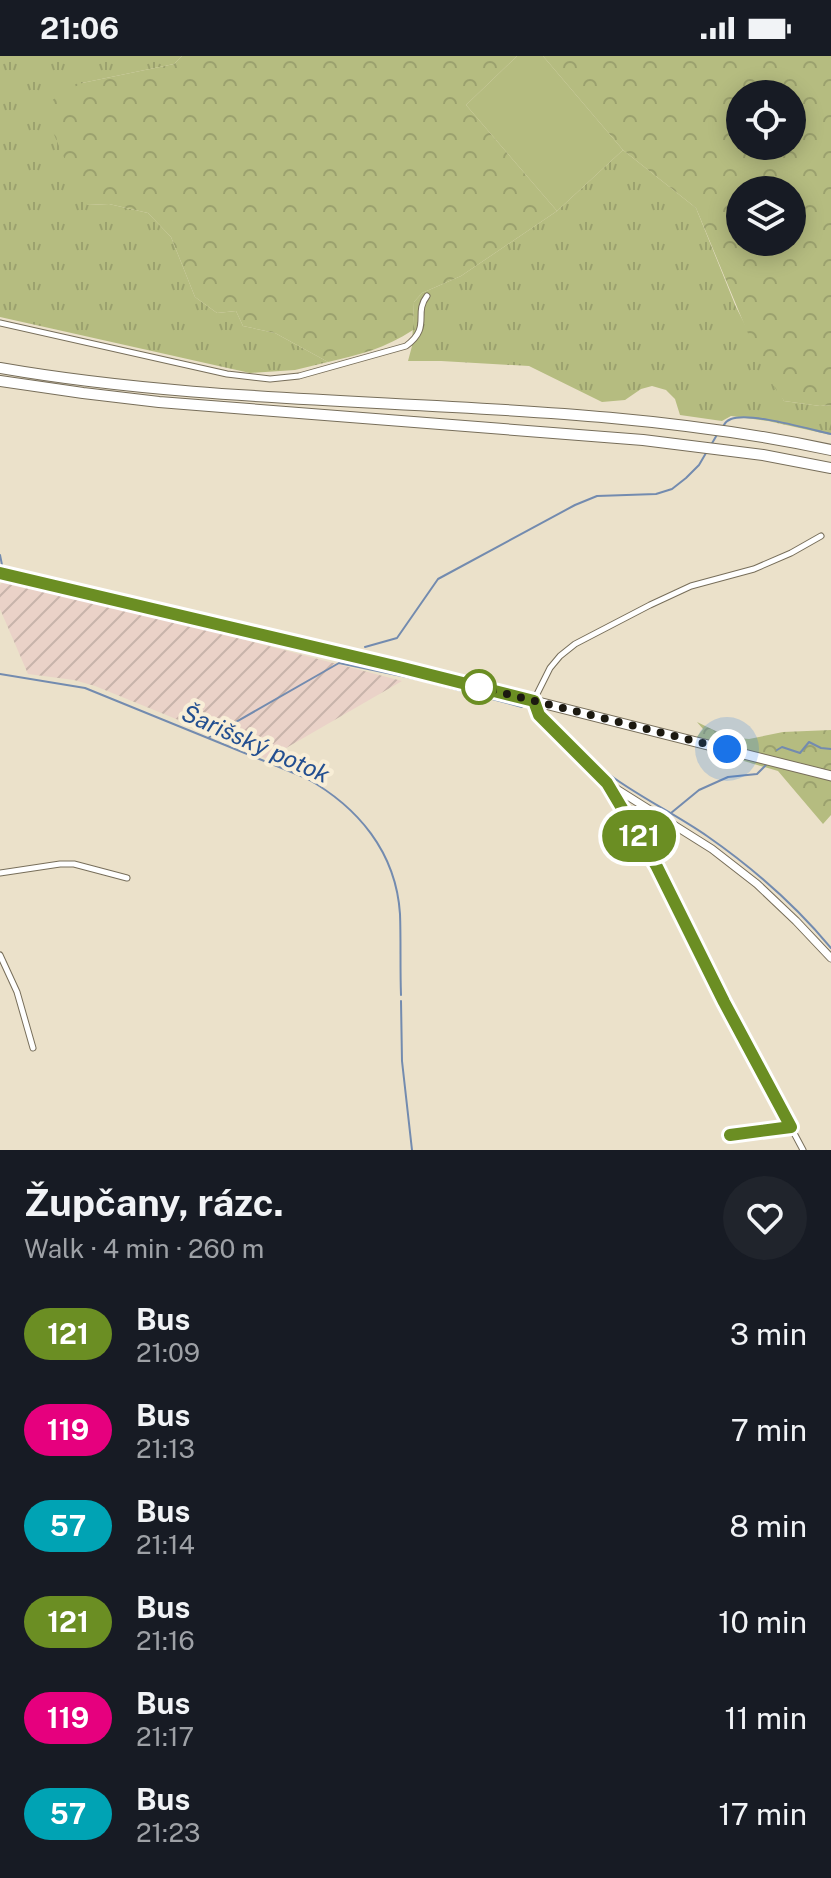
<!DOCTYPE html>
<meta charset="utf-8">
<style>
:root{--surface:#171b24;--page:#20242c;--text:#f1f3f6;--muted:#9ea1a6}
body{margin:0;font-family:"Public Sans",sans-serif;background:var(--page);color:var(--text);height:100vh;display:flex;flex-direction:column;font-size:30px;white-space:nowrap}
*{box-sizing:border-box;margin:0}
p{font-size:26px;color:var(--muted)}
.icon{flex:none;width:44px;height:44px;fill:none;stroke:currentColor;stroke-width:2;stroke-linecap:round;stroke-linejoin:round}
.map{position:relative;height:1094px;overflow:hidden}
.panel{display:flex;flex-direction:column;background:var(--surface);flex:1}
.panel>*{flex:none}
.badge{padding:0 16px;border-radius:26px;font-size:28px;line-height:52px}
.controls{position:absolute;left:726px;top:24px;display:grid;gap:16px}
.controls a{display:grid;place-items:center;width:80px;height:80px;border-radius:50%;background:var(--surface);box-shadow:0 4px 20px #0003;font-size:40px}
.you{position:absolute;width:40px;height:40px;margin:-20px;border:6px solid #fff;border-radius:50%;background:#1a73e8;box-shadow:0 0 0 12px #1a73e833}
.map>.badge{position:absolute;translate:-50% -50%;box-shadow:0 0 0 4px #fff}
.round{display:grid;place-items:center;flex:none;width:84px;height:84px;border-radius:42px;background:var(--page)}
.summary{display:flex;align-items:center;justify-content:space-between;height:136px;padding:0 24px}
h1{font-size:38px;font-weight:700;line-height:60px}
ul{padding:0;list-style:none}
li{display:flex;align-items:center;gap:24px;height:96px;padding:0 24px}
li div{flex:1}
li b{display:block;font-size:30px}
li em{font-style:normal}
li .badge{min-width:88px;font-weight:700;text-align:center}
.status{display:flex;justify-content:space-between;align-items:center;height:56px;padding:0 40px;background:var(--surface);direction:ltr}
.status svg{height:22px;fill:currentColor}
.map>svg:first-child{display:block}
.industrial{fill:url(#industrial-furrows)}
.grass{fill:url(#grass-tufts)}
.forest{fill:url(#forest-crowns);fill-rule:evenodd}
.garden{fill:#b5bc80}
.lines{fill:none;stroke-linecap:round;stroke-linejoin:round}
.stream{stroke:#738baf;stroke-width:2}
.minor-casing{stroke:#776e5a;stroke-width:7}
.tertiary-casing{stroke:#776e5a;stroke-width:9}
.primary-casing{stroke:#776e5a;stroke-width:11}
.motorway-casing{stroke:#776e5a;stroke-width:12}
.minor{stroke:#fff;stroke-width:5}
.tertiary{stroke:#fff;stroke-width:7}
.primary{stroke:#fff;stroke-width:9}
.motorway{stroke:#fff;stroke-width:10}
.line-casing{stroke:#fff;stroke-width:18}
.line{stroke:#6b8e23;stroke-width:12}
.walk{stroke:#1c1910;stroke-width:8;stroke-dasharray:0 14.4}
.stop-dot{fill:#fff;stroke:#6b8e23;stroke-width:4}
.labels{text-anchor:middle;dominant-baseline:central;stroke-width:8;stroke-linejoin:round;paint-order:stroke}
.water-label{font-size:24px;font-style:italic;fill:#234f90;stroke:#f8eed7}
</style>
<div class="status"><b>21:06</b><svg viewBox="0 0 49 12"><path d="M0 12V9h3v3zM5 12V6h3v6zM10 12V3h3v9zM15 12V0h3v12zM26 1h20v11H26zM47 4h2v5h-2z"/></svg></div>
<div class="map">
<svg width="831" height="1094" viewBox="0 0 831 1094">
<defs>
<pattern id="industrial-furrows" width="10" height="10" patternUnits="userSpaceOnUse" patternTransform="scale(2)"><rect width="10" height="10" fill="#ead2c8"/><path d="M-1 1l2-2M0 10L10 0M9 11l2-2" fill="none" stroke="#c8b4ab"/></pattern>
<pattern id="grass-tufts" width="24" height="20" patternUnits="userSpaceOnUse" patternTransform="scale(2)"><rect width="24" height="20" fill="#b5bc80"/><path d="M3 7l-1-3M5 7V3M7 7l1-3M15 17l-1-3M17 17v-4M19 17l1-3" fill="none" stroke="#9ba16e"/></pattern>
<pattern id="forest-crowns" width="20" height="18" patternUnits="userSpaceOnUse" patternTransform="scale(2)"><rect width="20" height="18" fill="#b5bc80"/><path d="M2 6a3 3 0 1 1 6 0M12 15a3 3 0 1 1 6 0" fill="none" stroke="#9ba16e"/></pattern>
</defs>
<rect width="100%" height="100%" fill="#ebe1ca"/>
<path class="industrial" d="M4 524 180 567 402 625 267 703 208 676 95 630 74 624 28 618 0 553V529Z"/>
<path class="grass" d="M0 0H182L174 8 82 27 87 149 109 148 148 157 171 181 195 241 217 257 236 255 243 270 275 277 328 306 295 314 250 317 0 261Z
M623 94 696 152 736 251 784 345 820 350 831 349V379L768 365 731 360 722 365 680 359 675 343 666 334 652 330 641 333 625 344 602 346 529 310 441 305H408L412 290 414 246 422 237 461 220 557 155Z"/>
<path class="forest" d="M182 0H517L466 49 557 155 461 220 422 237 414 246 413 274C386 292 359 299 328 306L275 277 243 270 236 255 217 257 195 241 171 181 148 157 109 148 87 149 78 134 43 53 57 40 82 27 174 8Z
M543 0H831V349L820 350 784 345 764 316 696 152 623 94ZM740 38H792V90H740ZM740 134H792V186H740Z
M697 666 728 681 749 683 783 676 831 674V759L823 768 778 715 696 691V682L703 673Z"/>
<path class="garden" d="M517 0H543L623 94 557 155 466 49Z"/>
<g class="lines">
<path class="stream" d="M722 372C726 366 725 366 731 363 751 356 808 373 831 378
M711 389 718 377
M0 499 2 509
M365 591 397 582 438 523 575 449 597 440 656 438 672 433 686 422 699 409 706 397
M0 618 85 632 306 722C358 751 396 796 400 858 401 885 400 912 401 939
M546 658C564 676 583 697 603 714 635 739 674 757 707 780 753 812 796 850 831 892
M208 682 339 607 421 624 522 651
M777 694 782 691 800 697 809 686 821 692 831 693
M671 757 699 734 728 721 757 718 766 709
M401 945 402 1005 412 1094"/>
<defs>
<path id="minor" d="M0 267 227 318 270 323 299 320 406 290C432 271 413 258 427 240
M534 644 550 612 560 600 575 588 650 549 691 530 754 513 791 497 821 480
M608 728 657 811 724 946 803 1094
M0 817 60 808H74L127 822
M0 899 17 936 33 992
M730 1079 791 1071"/>
<path id="tertiary" d="M534 645 539 659 607 727 712 793 757 828 796 865 831 902"/>
<path id="primary" d="M0 517 399 611 831 720"/>
<path id="motorway" d="M0 312C275 360 557 335 831 394
M0 325 83 337 159 346 643 384 763 399 831 412"/>
</defs>
<use href="#minor" class="minor-casing"/>
<use href="#tertiary" class="tertiary-casing"/>
<use href="#primary" class="primary-casing"/>
<use href="#motorway" class="motorway-casing"/>
<use href="#minor" class="minor"/>
<use href="#tertiary" class="tertiary"/>
<use href="#primary" class="primary"/>
<use href="#motorway" class="motorway"/>
</g>
<g class="lines">
<defs>
<path id="line" d="M0 517 399 611 534 645 539 659 607 727 657 811 724 946 791 1071 730 1079"/>
</defs>
<use href="#line" class="line-casing"/>
<use href="#line" class="line"/>
<path class="walk" d="M479 631 727 693"/>
</g>
<circle class="stop-dot" cx="479" cy="631" r="16"/>
<g class="labels">
<g class="water-label">
<text transform="translate(256 687) rotate(24)">Šarišský potok</text>
</g>
</g>
</svg>
<div class="controls">
<a><svg class="icon" aria-label="locate" viewBox="0 0 24 24"><circle cx="12" cy="12" r="6"/><path d="M12 2v4M12 18v4M2 12h4M18 12h4"/></svg></a>
<a><svg class="icon" aria-label="layers" viewBox="0 0 24 24"><path d="M12 4l9 5-9 5-9-5zM3 14l9 5 9-5"/></svg></a>
</div>
<div class="you" style="left:727px;top:693px"></div>
<b class="badge" style="left:639px;top:780px;background:#6b8e23;color:#fff">121</b>
</div>
<section class="panel">
<div class="summary"><div><h1>Župčany, rázc.</h1><p>Walk · 4 min · 260 m</p></div><a class="round"><svg class="icon" aria-label="heart" viewBox="0 0 24 24"><path d="M12 20l-8-8c-3-5 5-10 8-4 3-6 11-1 8 4z"/></svg></a></div>
<ul>
<li><span class="badge" style="background:#6b8e23;color:#fff">121</span><div><b>Bus</b><p>21:09</p></div><em>3 min</em></li>
<li><span class="badge" style="background:#e6007e;color:#fff">119</span><div><b>Bus</b><p>21:13</p></div><em>7 min</em></li>
<li><span class="badge" style="background:#00a3b4;color:#fff">57</span><div><b>Bus</b><p>21:14</p></div><em>8 min</em></li>
<li><span class="badge" style="background:#6b8e23;color:#fff">121</span><div><b>Bus</b><p>21:16</p></div><em>10 min</em></li>
<li><span class="badge" style="background:#e6007e;color:#fff">119</span><div><b>Bus</b><p>21:17</p></div><em>11 min</em></li>
<li><span class="badge" style="background:#00a3b4;color:#fff">57</span><div><b>Bus</b><p>21:23</p></div><em>17 min</em></li>
</ul>
</section>
